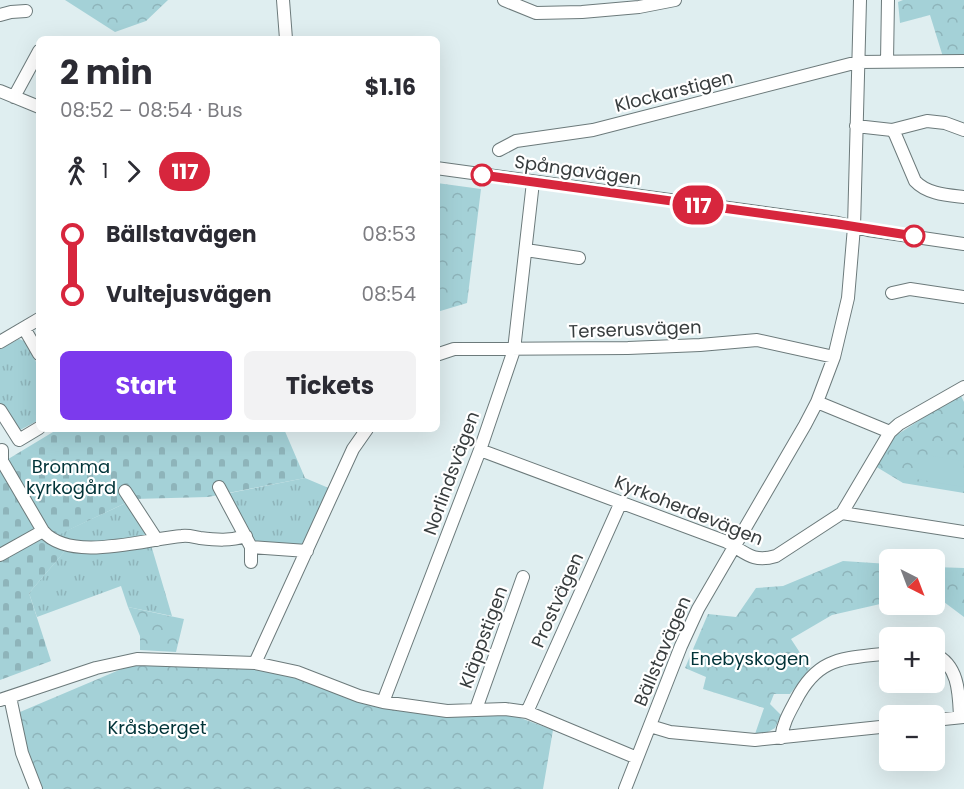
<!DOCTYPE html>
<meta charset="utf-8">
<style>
:root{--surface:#fff;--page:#f2f2f3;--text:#2b2b33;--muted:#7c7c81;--accent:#7c3aed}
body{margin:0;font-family:Poppins,sans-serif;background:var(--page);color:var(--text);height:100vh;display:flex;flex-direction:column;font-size:22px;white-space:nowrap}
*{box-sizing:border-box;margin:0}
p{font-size:20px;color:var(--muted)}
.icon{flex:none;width:33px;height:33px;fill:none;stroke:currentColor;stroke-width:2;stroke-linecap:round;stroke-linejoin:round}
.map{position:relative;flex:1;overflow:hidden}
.panel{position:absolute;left:36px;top:36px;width:404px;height:396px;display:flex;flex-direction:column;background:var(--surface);border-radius:9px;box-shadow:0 6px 24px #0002}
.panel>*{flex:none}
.badge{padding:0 12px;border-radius:20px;font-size:21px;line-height:39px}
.needle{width:39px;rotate:138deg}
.buttons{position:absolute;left:879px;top:549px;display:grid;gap:12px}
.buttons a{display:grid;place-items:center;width:66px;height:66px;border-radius:9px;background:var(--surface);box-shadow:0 6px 24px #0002;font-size:30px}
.map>.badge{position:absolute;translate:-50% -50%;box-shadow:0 0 0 3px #fff}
.legs{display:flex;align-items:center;gap:9px;height:66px;padding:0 24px;font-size:20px}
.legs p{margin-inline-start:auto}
.headline{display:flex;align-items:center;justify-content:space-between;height:102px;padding:0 24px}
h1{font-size:33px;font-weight:700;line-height:45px}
.cta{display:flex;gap:12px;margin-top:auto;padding:12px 24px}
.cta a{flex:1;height:69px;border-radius:9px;background:var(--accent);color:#fff;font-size:24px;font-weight:700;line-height:69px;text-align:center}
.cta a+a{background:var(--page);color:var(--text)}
ul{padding:0 24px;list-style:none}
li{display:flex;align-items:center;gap:21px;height:60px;font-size:22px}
li i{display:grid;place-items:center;width:9px;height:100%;margin:0 8px;background:currentColor}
li i::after{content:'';width:15px;height:15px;margin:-8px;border:4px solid;border-radius:50%;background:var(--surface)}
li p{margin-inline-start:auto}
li:first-child i{background:linear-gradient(#0000 50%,currentColor 0)}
li:last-child i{background:linear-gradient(currentColor 50%,#0000 0)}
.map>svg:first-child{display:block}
.grass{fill:url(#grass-tufts)}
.forest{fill:url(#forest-crowns)}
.cemetery{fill:url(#cemetery-stones)}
.pitch{fill:#a4d1d7}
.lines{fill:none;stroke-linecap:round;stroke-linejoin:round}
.minor-casing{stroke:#6c7a7b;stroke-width:14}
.minor{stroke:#fff;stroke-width:12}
.line-1-casing{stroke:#fff;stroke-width:14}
.line-1{stroke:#d7263d;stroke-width:9}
.stop-1-dot{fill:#fff;stroke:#d7263d;stroke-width:3}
.labels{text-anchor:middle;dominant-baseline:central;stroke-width:4.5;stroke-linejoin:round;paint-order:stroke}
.street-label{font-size:18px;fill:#383d3e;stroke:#fff}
.park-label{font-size:18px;fill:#013338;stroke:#fff}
</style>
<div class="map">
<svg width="964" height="789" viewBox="0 0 964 789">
<defs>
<pattern id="grass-tufts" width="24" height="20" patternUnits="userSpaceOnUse" patternTransform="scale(1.5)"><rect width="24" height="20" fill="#a4d1d7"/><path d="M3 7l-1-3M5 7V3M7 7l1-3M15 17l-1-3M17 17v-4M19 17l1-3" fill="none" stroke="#8eb4ba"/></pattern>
<pattern id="forest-crowns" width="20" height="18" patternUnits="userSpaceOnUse" patternTransform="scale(1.5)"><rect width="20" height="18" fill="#a4d1d7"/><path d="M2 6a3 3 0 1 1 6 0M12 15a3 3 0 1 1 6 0" fill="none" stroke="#8eb4ba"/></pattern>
<pattern id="cemetery-stones" width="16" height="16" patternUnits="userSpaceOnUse" patternTransform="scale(1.5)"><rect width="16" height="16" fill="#a4d1d7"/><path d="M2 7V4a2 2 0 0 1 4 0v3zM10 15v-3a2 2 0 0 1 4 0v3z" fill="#8eb4ba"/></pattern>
</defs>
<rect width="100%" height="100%" fill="#dfeef0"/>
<path class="grass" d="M19 339 24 341 39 367V420L20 430 16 428 0 403V349Z
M305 478 331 489 307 546 258 543 252 540 225 494Z
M128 502 146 528 172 616 128 607 121 586 37 617 29 593 70 545 53 537Z"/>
<path class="forest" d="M65 0H168L146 21 115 32Z
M903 0H964V58L943 57 930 15 900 23 898 2Z
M437 183 481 189 467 303 437 312Z
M960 394 964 402V493L903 483 875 466 892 438Z
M843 561 889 564V602L832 615 791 639 810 668 790 694H774L770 704 781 715 775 728 766 733 755 734 764 708 703 689 706 677 685 668 708 614 736 617 756 588 783 586Z
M934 567 964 568V617L940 599H935Z
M128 607 184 619 176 652 140 650V636Z
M138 662 247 669 277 672 358 700 487 715 515 716 553 730 543 789H40L27 760 20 712Z"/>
<path class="cemetery" d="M58 429H284L305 478 208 497 134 499 54 537 71 544 29 593 51 661 0 680V464Z"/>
<path class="pitch" d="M920 454 964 461 963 487 916 479Z"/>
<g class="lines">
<defs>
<path id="minor" d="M283 0 286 39
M504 0 536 13 582 12 639 7 675 0
M0 15 11 12 26 11
M887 61 888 0
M0 91 39 107
M14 97 39 51
M856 126 892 130 927 121 945 123 964 130
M892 130 895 134 915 181C927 194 947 195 964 197
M499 150 516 141 593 130 858 62 964 61
M436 168 838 223 868 230 964 244
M526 250 579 258
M892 293 910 289 964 297
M24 328 39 354
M0 342 39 319
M436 355 454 349 628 348 700 345 757 340 834 357
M817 402 890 432
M0 410 19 440 39 428
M2 450V461L43 531C70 563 145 539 182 536 188 535 194 537 200 538 217 540 230 541 246 536
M480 450 727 542C746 553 753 563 776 556L842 513 890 432 899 424 964 387
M219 487 251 547V562
M125 491 157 540
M842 513 964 532
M251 547 307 551
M0 555 43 531
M934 654C959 665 959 694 960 717
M255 663 353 449 367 429
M10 697 22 753 36 789
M0 700 96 668 137 659 255 663 297 672 359 696 383 702 447 711 505 709 527 712 637 758
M383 702 480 450 514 350 533 182
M476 709 523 577
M527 712 621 502
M934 720 964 717
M650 726 670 732 755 740 890 726
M781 738C783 723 789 713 796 700 819 655 845 659 890 653
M625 789 681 646 698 609 805 425 817 402 834 357 848 298 854 227 860 0"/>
</defs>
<use href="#minor" class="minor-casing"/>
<use href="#minor" class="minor"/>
</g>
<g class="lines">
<defs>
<path id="line-1" d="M482 175 838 224 914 236"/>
</defs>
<use href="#line-1" class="line-1-casing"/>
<use href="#line-1" class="line-1"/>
</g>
<g class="stop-1-dot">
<circle cx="482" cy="175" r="10"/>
<circle cx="914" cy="236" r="10"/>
</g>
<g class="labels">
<g class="street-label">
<text transform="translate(674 91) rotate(-14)">Klockarstigen</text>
<text transform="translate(578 170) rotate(8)">Spångavägen</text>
<text transform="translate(635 329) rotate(-2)">Terserusvägen</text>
<text transform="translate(451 473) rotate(-70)">Norlindsvägen</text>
<text transform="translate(689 510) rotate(22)">Kyrkoherdevägen</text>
<text transform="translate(557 600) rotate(-66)">Prostvägen</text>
<text transform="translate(483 637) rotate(-70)">Kläppstigen</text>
<text transform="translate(662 651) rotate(-67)">Bällstavägen</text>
</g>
<g class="park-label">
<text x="71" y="466">Bromma<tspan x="71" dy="21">kyrkogård</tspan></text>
<text x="750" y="658">Enebyskogen</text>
<text x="157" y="727">Kråsberget</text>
</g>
</g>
</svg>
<div class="buttons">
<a><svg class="needle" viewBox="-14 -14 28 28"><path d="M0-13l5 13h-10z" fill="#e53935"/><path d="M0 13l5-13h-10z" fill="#7c7c81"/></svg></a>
<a>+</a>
<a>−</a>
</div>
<b class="badge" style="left:698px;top:205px;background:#d7263d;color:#fff">117</b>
<section class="panel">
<div class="headline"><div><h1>2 min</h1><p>08:52 – 08:54 · Bus</p></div><b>$1.16</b></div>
<div class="legs"><svg class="icon" aria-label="walk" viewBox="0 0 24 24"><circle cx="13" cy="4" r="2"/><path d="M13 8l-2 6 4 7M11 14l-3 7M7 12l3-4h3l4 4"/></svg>1<svg class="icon" aria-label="forward" viewBox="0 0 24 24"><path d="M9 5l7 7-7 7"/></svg><b class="badge" style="background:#d7263d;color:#fff">117</b></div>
<ul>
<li><i style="color:#d7263d"></i><b>Bällstavägen</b><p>08:53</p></li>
<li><i style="color:#d7263d"></i><b>Vultejusvägen</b><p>08:54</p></li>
</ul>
<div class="cta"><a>Start</a><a>Tickets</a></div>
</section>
</div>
